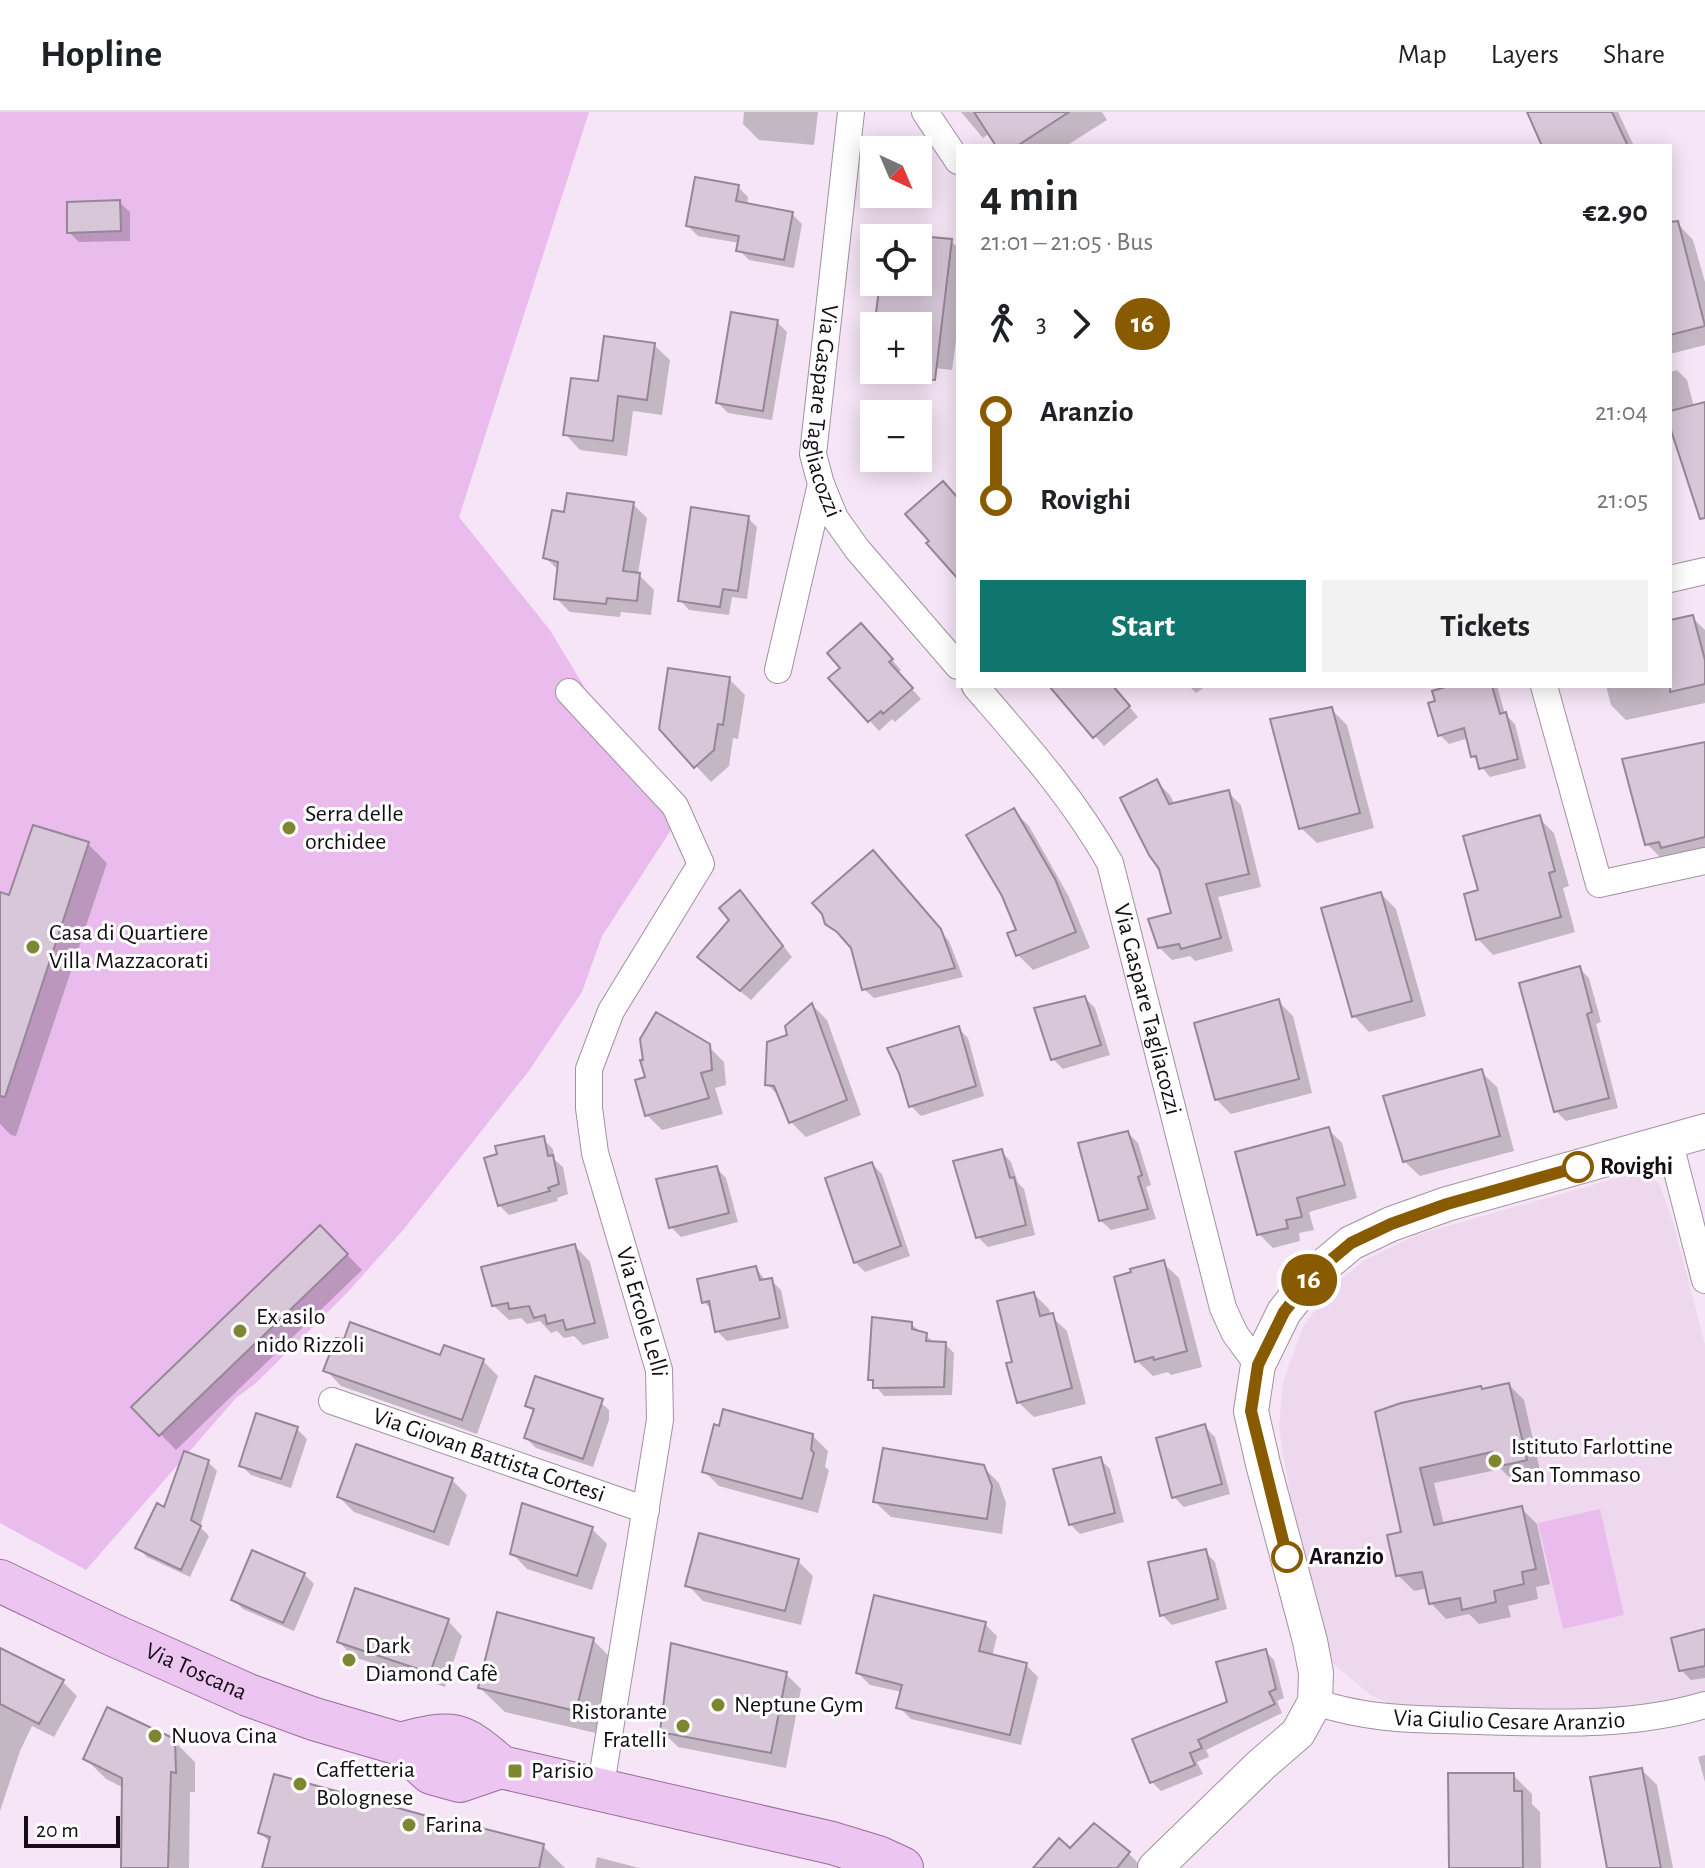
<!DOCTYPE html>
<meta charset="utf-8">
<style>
:root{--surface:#fff;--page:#f2f2f2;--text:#202124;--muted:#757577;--line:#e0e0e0;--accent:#0f766e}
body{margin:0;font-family:"Alegreya Sans",sans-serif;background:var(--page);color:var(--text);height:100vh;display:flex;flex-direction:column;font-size:30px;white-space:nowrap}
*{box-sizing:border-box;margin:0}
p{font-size:26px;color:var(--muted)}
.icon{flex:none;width:44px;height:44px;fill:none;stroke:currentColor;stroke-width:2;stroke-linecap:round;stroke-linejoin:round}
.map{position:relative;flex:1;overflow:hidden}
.sheet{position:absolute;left:956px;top:32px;width:716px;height:544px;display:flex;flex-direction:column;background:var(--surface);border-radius:0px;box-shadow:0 4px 20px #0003}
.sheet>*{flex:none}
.badge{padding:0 16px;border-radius:26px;font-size:28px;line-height:52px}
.needle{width:52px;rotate:136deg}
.fabs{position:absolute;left:860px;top:24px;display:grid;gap:16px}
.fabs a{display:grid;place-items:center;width:72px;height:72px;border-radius:0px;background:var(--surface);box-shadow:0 4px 20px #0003;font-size:40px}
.scale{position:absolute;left:24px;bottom:20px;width:96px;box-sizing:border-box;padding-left:8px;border:4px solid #130e13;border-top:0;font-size:22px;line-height:28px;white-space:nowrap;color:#130e13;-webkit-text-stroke:6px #fff;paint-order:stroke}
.map>.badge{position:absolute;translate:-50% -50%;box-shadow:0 0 0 4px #fff}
.legs{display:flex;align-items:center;gap:12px;height:88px;padding:0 24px;font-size:26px}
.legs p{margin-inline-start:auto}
.summary{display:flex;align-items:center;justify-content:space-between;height:136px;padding:0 24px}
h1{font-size:44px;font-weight:700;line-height:60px}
.primary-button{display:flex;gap:16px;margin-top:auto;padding:16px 24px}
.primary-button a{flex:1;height:92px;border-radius:0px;background:var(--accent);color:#fff;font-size:32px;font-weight:700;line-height:92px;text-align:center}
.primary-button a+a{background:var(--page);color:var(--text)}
ul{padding:0 24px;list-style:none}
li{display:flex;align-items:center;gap:28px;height:88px;font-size:30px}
li i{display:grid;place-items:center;width:12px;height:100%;margin:0 10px;background:currentColor}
li i::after{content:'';width:20px;height:20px;margin:-10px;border:6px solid;border-radius:50%;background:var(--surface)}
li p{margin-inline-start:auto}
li:first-child i{background:linear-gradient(#0000 50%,currentColor 0)}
li:last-child i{background:linear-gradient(currentColor 50%,#0000 0)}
header{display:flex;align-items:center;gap:48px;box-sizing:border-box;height:112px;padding:0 40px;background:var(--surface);border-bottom:2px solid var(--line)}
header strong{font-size:38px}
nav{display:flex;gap:44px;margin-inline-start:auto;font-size:28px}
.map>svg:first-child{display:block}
.built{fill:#edd8ee}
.green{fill:#eabced}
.shadow{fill:#0003}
.building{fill:#d7c7d8;stroke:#968797;stroke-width:2}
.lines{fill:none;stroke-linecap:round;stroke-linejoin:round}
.minor-casing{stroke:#a092a1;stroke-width:28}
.tertiary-casing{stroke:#a092a1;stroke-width:36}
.primary-casing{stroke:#986c9c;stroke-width:44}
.minor{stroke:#fff;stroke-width:26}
.tertiary{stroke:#fff;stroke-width:34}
.primary{stroke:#ecc5f0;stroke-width:42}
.line-1-casing{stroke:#fff;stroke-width:18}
.line-1{stroke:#885b00;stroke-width:12}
.poi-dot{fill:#7f8632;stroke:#fff;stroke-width:3}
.stop-1-dot{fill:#fff;stroke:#885b00;stroke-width:4}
.labels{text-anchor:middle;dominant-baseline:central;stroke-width:6;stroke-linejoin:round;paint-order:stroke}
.street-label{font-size:24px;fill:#130e13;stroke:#fff}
.poi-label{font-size:24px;fill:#130e13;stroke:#fff;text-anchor:start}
.stop-label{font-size:24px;font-weight:bold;fill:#130e13;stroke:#fff;text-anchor:start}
</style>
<header>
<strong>Hopline</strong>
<nav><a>Map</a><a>Layers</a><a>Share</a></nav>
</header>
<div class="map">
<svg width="1705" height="1756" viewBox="0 0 1705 1756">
<rect width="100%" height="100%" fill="#f5e5f6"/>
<path class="built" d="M1628 1063 1649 1064 1659 1071 1673 1110 1705 1233V1592L1423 1608 1371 1583 1332 1551 1290 1382 1279 1315 1283 1270 1303 1215 1332 1175 1365 1148 1416 1123Z"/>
<path class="green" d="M0 0H589L459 405 550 518 600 601 675 712 602 824 582 880 528 960 404 1117 346 1182 256 1271 236 1286 86 1458 0 1411Z
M1600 1397 1624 1503 1563 1517 1538 1411Z"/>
<path class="shadow" d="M744 0H818L814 33 759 28 743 12Z
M961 0H1102L1107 8 1066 34H998L990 21 983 26Z
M1529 0H1618L1634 34H1544Z
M738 75 748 85 747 93 792 102 802 112 794 156 749 148 739 138 740 131 698 124 688 114Z
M119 90 130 100V129L79 130 69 120Z
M1678 112 1693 128 1705 170V233L1670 242V115Z
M899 124 951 129 958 136V214L952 258 918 254V214H887L888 209 878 200 882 170H918V126H899Z
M777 210 787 220 772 308 728 301 718 291Z
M654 233 670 248 662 303 633 299 627 344 580 338 565 322 600 271Z
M1677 258 1687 268 1694 295 1705 293V385L1670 311V260Z
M633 392 647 406 638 462 654 478 651 503 621 500 620 505 570 500 556 486 559 459 545 445 565 402Z
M748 406 757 415 747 487 732 485 729 503 689 498 680 488Z
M1692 505 1705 518V591L1626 608 1611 593 1606 574H1670V511Z
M871 524 901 558 898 561 921 587 895 610 892 607 879 619 831 566Z
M729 567 745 583 738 627 733 626 729 654 711 670 696 654Z
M1051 574H1112L1138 605 1104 634Z
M1189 574H1206L1196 581Z
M1455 574H1497L1505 602 1515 612 1526 656 1490 665 1473 644 1469 626 1449 632 1440 623 1437 590Z
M1331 597 1347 613 1374 716 1317 731 1301 716Z
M1705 633V743L1662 747 1647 732Z
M1157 670 1170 683 1175 693 1228 680 1241 693 1261 775 1218 785 1233 839 1195 849 1190 844 1172 848 1159 835 1173 802Z
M1014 699 1029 714 1069 785 1090 836 1033 858 1018 843Z
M1539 706 1554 721 1569 774 1563 776 1575 820 1493 843 1478 827 1481 780Z
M88 732 107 751 16 1024 11 1023 0 1012V783L10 786Z
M882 750 949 829 963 865 874 886 864 877 853 835 827 811Z
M1381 782 1396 797 1426 904 1369 920 1354 904Z
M750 791 792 845 751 888 710 855Z
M1579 856 1589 866 1601 910 1596 912 1618 996 1566 1009 1556 999Z
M1085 886 1095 896 1110 943 1063 957 1053 947Z
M1279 890 1293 904 1312 981 1231 1002 1216 987Z
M812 893 827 908 861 1003 806 1025 791 1010 781 986 767 972 790 924Z
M958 916 968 926 984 984 921 1004 911 994Z
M708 934 724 950 726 973 715 976 723 1002 662 1018 647 1003Z
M1481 960 1497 975 1514 1039 1420 1064 1404 1049Z
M1328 1017 1342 1031 1357 1086 1309 1100 1314 1118 1299 1121 1300 1129 1273 1136 1259 1122Z
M1128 1021 1138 1031 1151 1073 1146 1075 1156 1107 1111 1118 1100 1108Z
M543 1027 553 1037 555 1048 563 1055 568 1082 557 1086 558 1089 509 1103 499 1093Z
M1001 1039 1011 1050 1018 1071 1024 1077 1035 1123 988 1135 978 1125Z
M872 1052 882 1062 910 1144 865 1160 855 1150Z
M716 1056 726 1066 738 1110 681 1125 671 1115Z
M320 1115 362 1158 176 1338 134 1295Z
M575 1134 590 1150 609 1226 583 1233 574 1224 564 1226 557 1219 551 1221 540 1209 527 1212 521 1206 509 1208 493 1193Z
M1163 1151 1179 1166 1202 1255 1171 1263 1168 1260 1153 1264 1137 1249Z
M756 1156 766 1169 771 1168 781 1178 789 1216 727 1229 717 1219 713 1199 704 1190Z
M1034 1182 1049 1197 1051 1204 1067 1219 1086 1292 1034 1305 1018 1290 1015 1251Z
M911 1212 935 1231 945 1232 954 1241 952 1283 884 1284 870 1267Z
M441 1246 482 1248 498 1264 477 1322 341 1274 326 1258Z
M1509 1273 1524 1288 1541 1363 1513 1369 1501 1357 1434 1371 1444 1413 1521 1396 1537 1412 1550 1472 1536 1475 1538 1487 1508 1494 1511 1505 1479 1512 1469 1502 1446 1507 1431 1491 1428 1476 1414 1479 1398 1463 1403 1422 1377 1302 1481 1276 1484 1279Z
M598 1288 609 1298V1308L593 1355 536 1336 526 1326 535 1301 527 1293Z
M1205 1315 1215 1325 1230 1382 1184 1395 1174 1385Z
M297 1317 307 1327 291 1376 251 1363 241 1353Z
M812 1323 828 1339 825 1355 829 1358 818 1401 719 1374 704 1359Z
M1100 1347 1110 1357 1124 1410 1080 1422 1070 1412Z
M208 1350 217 1359 200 1415 209 1424 190 1465 147 1445 138 1436 165 1397Z
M983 1355 999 1371 1006 1391 1002 1422 891 1405 875 1390Z
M452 1368 467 1383 449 1434 354 1400 339 1385Z
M592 1417 607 1432 592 1478 527 1457 512 1441Z
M1205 1440 1215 1450 1227 1497 1172 1513 1162 1503Z
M798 1449 813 1464 801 1513 703 1489 688 1473Z
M304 1462 314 1472 294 1519 243 1497 233 1487Z
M448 1509 462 1524 445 1575 354 1545 339 1530Z
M985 1512 997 1524 992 1545 1026 1553 1038 1565 1021 1633 911 1607 899 1595 902 1580 870 1573 858 1561Z
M1705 1519V1566L1691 1568 1681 1558Z
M593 1528 617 1552 600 1622 505 1600 480 1576Z
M0 1539 62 1569 77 1584 54 1625 32 1614 20 1639 0 1699Z
M1265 1539 1274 1548 1284 1586 1277 1589 1282 1601 1206 1638 1209 1645 1197 1650 1203 1662 1161 1679 1152 1670 1229 1591Z
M786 1562 801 1577 786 1656 678 1635 662 1619Z
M174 1629 195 1650V1680H190L189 1756H123L124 1676 106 1667 85 1646Z
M1705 1643V1670L1698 1645Z
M1642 1658 1657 1673 1673 1756H1609Z
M1513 1663 1532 1682V1692L1540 1700 1541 1756H1451Z
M450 1712 543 1734 565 1756H264L271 1731 260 1721Z
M1094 1713 1129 1742 1143 1756H1045L1070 1738Z
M597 1745 639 1756H595Z"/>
<path class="building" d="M974 0H1069L1017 34H996Z
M1527 0H1612L1628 34H1542Z
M695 65 739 73 736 89 793 100 784 148 736 139 739 124 686 114Z
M120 88 121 119 67 121V90Z
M1678 109 1705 214 1670 223V110Z
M897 122 952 127 935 268 918 267V214H885L887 202 876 201 880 170H918V126H897Z
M731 200 778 208 763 299 716 291Z
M604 224 655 231 647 288 618 284 613 329 563 323 571 266 598 269Z
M1705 290V406L1700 407 1670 315V299Z
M943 369 958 386V467L926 431 929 429 905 402Z
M567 381 634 390 623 459 640 461 637 489 607 486 606 492 554 487 558 450 543 446 552 398 564 400Z
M691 395 749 404 738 479 723 477 720 495 678 489Z
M1693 503 1705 548V572L1670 580V508Z
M861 511 893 547 889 550 913 576 883 602 881 599 868 610 828 566 840 556 827 541Z
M668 556 730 565 723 613 718 612 714 638 694 656 659 617Z
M1049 574H1113L1130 594 1093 626Z
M1449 574H1492L1500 602 1506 600 1518 647 1479 657 1476 644 1471 645 1464 616 1438 624 1428 591 1435 589 1432 579Z
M1332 595 1360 701 1299 717 1270 607Z
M1705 630V725L1661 736 1659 730 1645 733 1622 647Z
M1157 667 1169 692 1229 678 1249 762 1206 772 1221 826 1181 837 1179 832 1158 836 1148 807 1171 801 1159 757 1149 743 1120 686Z
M1014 696 1055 767 1076 820 1016 844 1007 821 1016 818 1002 784 966 723Z
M1540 703 1555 759 1549 761 1561 805 1476 828 1464 782 1478 778 1463 724Z
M33 713 89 730 5 985 0 984V780L9 783Z
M873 738 941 817 955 856 862 878 851 836 837 820 825 812 822 802 812 791Z
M740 778 783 834 740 879 697 845 729 808 719 796Z
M1381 780 1412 889 1352 905 1321 796Z
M1580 854 1592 900 1587 902 1609 986 1554 1000 1519 871Z
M1085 884 1101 933 1051 948 1034 896Z
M1279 887 1299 967 1215 988 1194 911Z
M812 891 847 988 789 1011 774 974 765 973 767 930 787 923 785 914Z
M656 900 710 932 712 958 701 961 709 986 645 1004 635 968 645 965 640 948H643L640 927Z
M959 914 976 974 909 995 899 961 887 936Z
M1482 957 1500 1024 1403 1050 1383 984Z
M1329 1015 1345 1073 1297 1086 1302 1105 1286 1108 1288 1116 1257 1123 1235 1040Z
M1128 1019 1142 1063 1138 1065 1148 1097 1099 1109 1078 1031Z
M544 1024 548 1044 553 1043 559 1072 548 1076 550 1079 498 1094 484 1046 497 1042 495 1034Z
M1002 1037 1010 1066 1014 1065 1026 1113 976 1126 953 1049Z
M872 1050 901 1134 854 1151 825 1066Z
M717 1054 729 1101 669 1116 656 1067Z
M320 1113 348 1142 159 1324 131 1295Z
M575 1132 595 1211 566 1218 563 1208 547 1212 545 1203 534 1206 529 1194 509 1197 508 1191 492 1194 481 1155Z
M1164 1148 1187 1239 1154 1248 1153 1245 1135 1250 1114 1165 1131 1160 1130 1157Z
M756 1154 760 1168 772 1166 780 1206 715 1220 709 1189 702 1191 697 1167Z
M1034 1180 1040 1204 1053 1201 1072 1276 1017 1291 1006 1251 1012 1250 997 1189Z
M872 1205 912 1210V1217L927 1221 926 1229 946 1230 944 1275 873 1276V1268H868Z
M350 1210 440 1243 444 1233 484 1247 462 1308 323 1259 336 1226 344 1227Z
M535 1264 603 1287 583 1347 524 1326 534 1297 525 1294Z
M1509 1271 1527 1348 1496 1355 1492 1340 1420 1356 1434 1413 1522 1394 1536 1457 1522 1460 1524 1472 1494 1479 1496 1490 1462 1498 1460 1486 1429 1492 1422 1460 1396 1464 1387 1423 1401 1420 1375 1300 1401 1291 1481 1274 1482 1277Z
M723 1297 813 1322 811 1338 814 1341 802 1387 702 1360 714 1312 719 1314Z
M256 1301 298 1315 281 1367 239 1354Z
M1205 1312 1222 1372 1172 1386 1156 1326Z
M356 1332 453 1366 434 1420 337 1385Z
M883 1336 984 1353 992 1374 987 1407 873 1390Z
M184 1339 209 1348 191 1408 201 1414 181 1458 135 1436 157 1391 164 1395Z
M1101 1345 1115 1401 1069 1413 1053 1357Z
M522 1391 593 1415 577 1464 510 1442Z
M699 1421 799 1447 785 1499 685 1474Z
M1206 1437 1218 1487 1160 1504 1148 1450Z
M252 1438 305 1461 283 1511 231 1488Z
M355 1476 449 1507 430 1561 337 1530Z
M874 1483 986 1510 979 1539 1027 1551 1010 1623 896 1596 902 1573 856 1561Z
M497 1500 594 1526 576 1599 478 1576Z
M1705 1517V1554L1679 1559 1671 1526Z
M671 1531 787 1560 771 1641 660 1620Z
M0 1536 64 1568 39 1612 0 1592Z
M1266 1537 1276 1577 1269 1580 1275 1592 1198 1628 1202 1636 1190 1641 1195 1653 1150 1671 1132 1627 1227 1590 1216 1550Z
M107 1595 175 1627 176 1661 171 1660 168 1756H121L122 1666 83 1647Z
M1642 1656 1661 1756H1607L1590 1665Z
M1448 1661H1514V1679H1522L1523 1756H1449Z
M274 1662 449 1710 450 1708 544 1732 539 1756H262L270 1725 258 1721Z
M1094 1711 1130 1740 1117 1756H1033L1059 1726 1070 1736Z"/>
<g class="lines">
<defs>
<g id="minor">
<path id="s1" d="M851 0 813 342 821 372 835 406 857 437 958 554"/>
<path d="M925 0 958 49"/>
<path d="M1670 467 1705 459"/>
<path d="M778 558 821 372"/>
<path id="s2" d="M975 574C1024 631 1073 685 1110 751L1223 1196 1235 1222 1258 1253"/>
<path d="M1544 574 1599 772 1705 749"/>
<path id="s3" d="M569 580 675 694 701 752 611 899 589 957V996L595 1041 659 1258 660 1308 600 1679"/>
<path d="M1669 1028 1705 1168"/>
<path id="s4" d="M332 1289 646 1398"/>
<path id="s5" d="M1315 1590C1373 1609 1419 1607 1479 1609 1553 1611 1633 1615 1705 1593"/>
</g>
<path id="tertiary" d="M1155 1756 1261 1653 1298 1621 1315 1590 1316 1561 1310 1529 1263 1352 1251 1299 1258 1253 1284 1200 1314 1162 1351 1131 1391 1112 1447 1092 1705 1019"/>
<g id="primary">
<path id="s6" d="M0 1469 111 1522 248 1583 314 1607 400 1632 431 1661 460 1669 501 1655"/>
<path d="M400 1632C453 1618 459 1618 501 1655L832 1731 878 1745 902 1756"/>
</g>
</defs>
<use href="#minor" class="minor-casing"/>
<use href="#tertiary" class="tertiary-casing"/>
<use href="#primary" class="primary-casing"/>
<use href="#minor" class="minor"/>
<use href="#tertiary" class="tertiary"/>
<use href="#primary" class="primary"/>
</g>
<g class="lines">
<defs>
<path id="line-1" d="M1287 1445 1251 1299 1258 1253 1284 1200 1314 1162 1351 1131 1391 1112 1447 1092 1578 1055"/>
</defs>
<use href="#line-1" class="line-1-casing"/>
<use href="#line-1" class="line-1"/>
</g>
<g class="poi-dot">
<circle cx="289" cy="716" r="8"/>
<circle cx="33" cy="835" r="8"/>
<circle cx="240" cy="1219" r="8"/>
<circle cx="1495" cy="1349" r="8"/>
<circle cx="349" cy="1548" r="8"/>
<circle cx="718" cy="1593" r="8"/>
<circle cx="683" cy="1614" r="8"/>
<circle cx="155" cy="1624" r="8"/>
<rect x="507" y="1651" width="16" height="16" rx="4"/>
<circle cx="300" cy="1672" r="8"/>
<circle cx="409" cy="1713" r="8"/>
</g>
<g class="stop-1-dot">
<circle cx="1578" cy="1055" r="14"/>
<circle cx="1287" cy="1445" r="14"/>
</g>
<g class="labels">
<g class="street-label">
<text stroke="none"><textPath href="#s1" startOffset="302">Via Gaspare Tagliacozzi</textPath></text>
<text stroke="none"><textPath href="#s2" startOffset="374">Via Gaspare Tagliacozzi</textPath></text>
<text stroke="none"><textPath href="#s3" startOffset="704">Via Ercole Lelli</textPath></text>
<text stroke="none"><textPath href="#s4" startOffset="166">Via Giovan Battista Cortesi</textPath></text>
<text stroke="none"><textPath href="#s6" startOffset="216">Via Toscana</textPath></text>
<text stroke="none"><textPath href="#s5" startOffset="196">Via Giulio Cesare Aranzio</textPath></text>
</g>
<g class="poi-label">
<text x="305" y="702">Serra delle<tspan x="305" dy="28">orchidee</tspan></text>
<text x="49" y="821">Casa di Quartiere<tspan x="49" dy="28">Villa Mazzacorati</tspan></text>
<text x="256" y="1205">Ex asilo<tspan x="256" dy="28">nido Rizzoli</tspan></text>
<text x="1511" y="1335">Istituto Farlottine<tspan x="1511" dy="28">San Tommaso</tspan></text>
<text x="365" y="1534">Dark<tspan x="365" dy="28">Diamond Cafè</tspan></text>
<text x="734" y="1593">Neptune Gym</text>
<text x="667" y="1600" text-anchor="end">Ristorante<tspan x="667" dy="28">Fratelli</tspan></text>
<text x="171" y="1624">Nuova Cina</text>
<text x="316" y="1658">Caffetteria<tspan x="316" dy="28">Bolognese</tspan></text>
<text x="531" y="1659">Parisio</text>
<text x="425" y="1713">Farina</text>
</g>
<g class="stop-label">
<text x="1600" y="1055">Rovighi</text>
<text x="1309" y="1445">Aranzio</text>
</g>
</g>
</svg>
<div class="fabs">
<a><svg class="needle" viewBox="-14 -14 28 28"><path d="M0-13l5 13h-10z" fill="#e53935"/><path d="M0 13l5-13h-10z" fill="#757577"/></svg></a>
<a><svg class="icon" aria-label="locate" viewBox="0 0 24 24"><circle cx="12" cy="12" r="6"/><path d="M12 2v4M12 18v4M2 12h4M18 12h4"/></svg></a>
<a>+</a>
<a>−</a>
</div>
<div class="scale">20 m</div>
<b class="badge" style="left:1309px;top:1168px;background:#885b00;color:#fff">16</b>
<section class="sheet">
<div class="summary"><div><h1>4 min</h1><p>21:01 – 21:05 · Bus</p></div><b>€2.90</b></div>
<div class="legs"><svg class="icon" aria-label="walk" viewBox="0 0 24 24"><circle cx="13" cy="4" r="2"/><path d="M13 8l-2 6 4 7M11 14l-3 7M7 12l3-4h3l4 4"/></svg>3<svg class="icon" aria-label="forward" viewBox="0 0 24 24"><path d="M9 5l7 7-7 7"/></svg><b class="badge" style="background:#885b00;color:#fff">16</b></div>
<ul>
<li><i style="color:#885b00"></i><b>Aranzio</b><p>21:04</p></li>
<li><i style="color:#885b00"></i><b>Rovighi</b><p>21:05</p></li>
</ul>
<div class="primary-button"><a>Start</a><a>Tickets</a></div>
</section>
</div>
